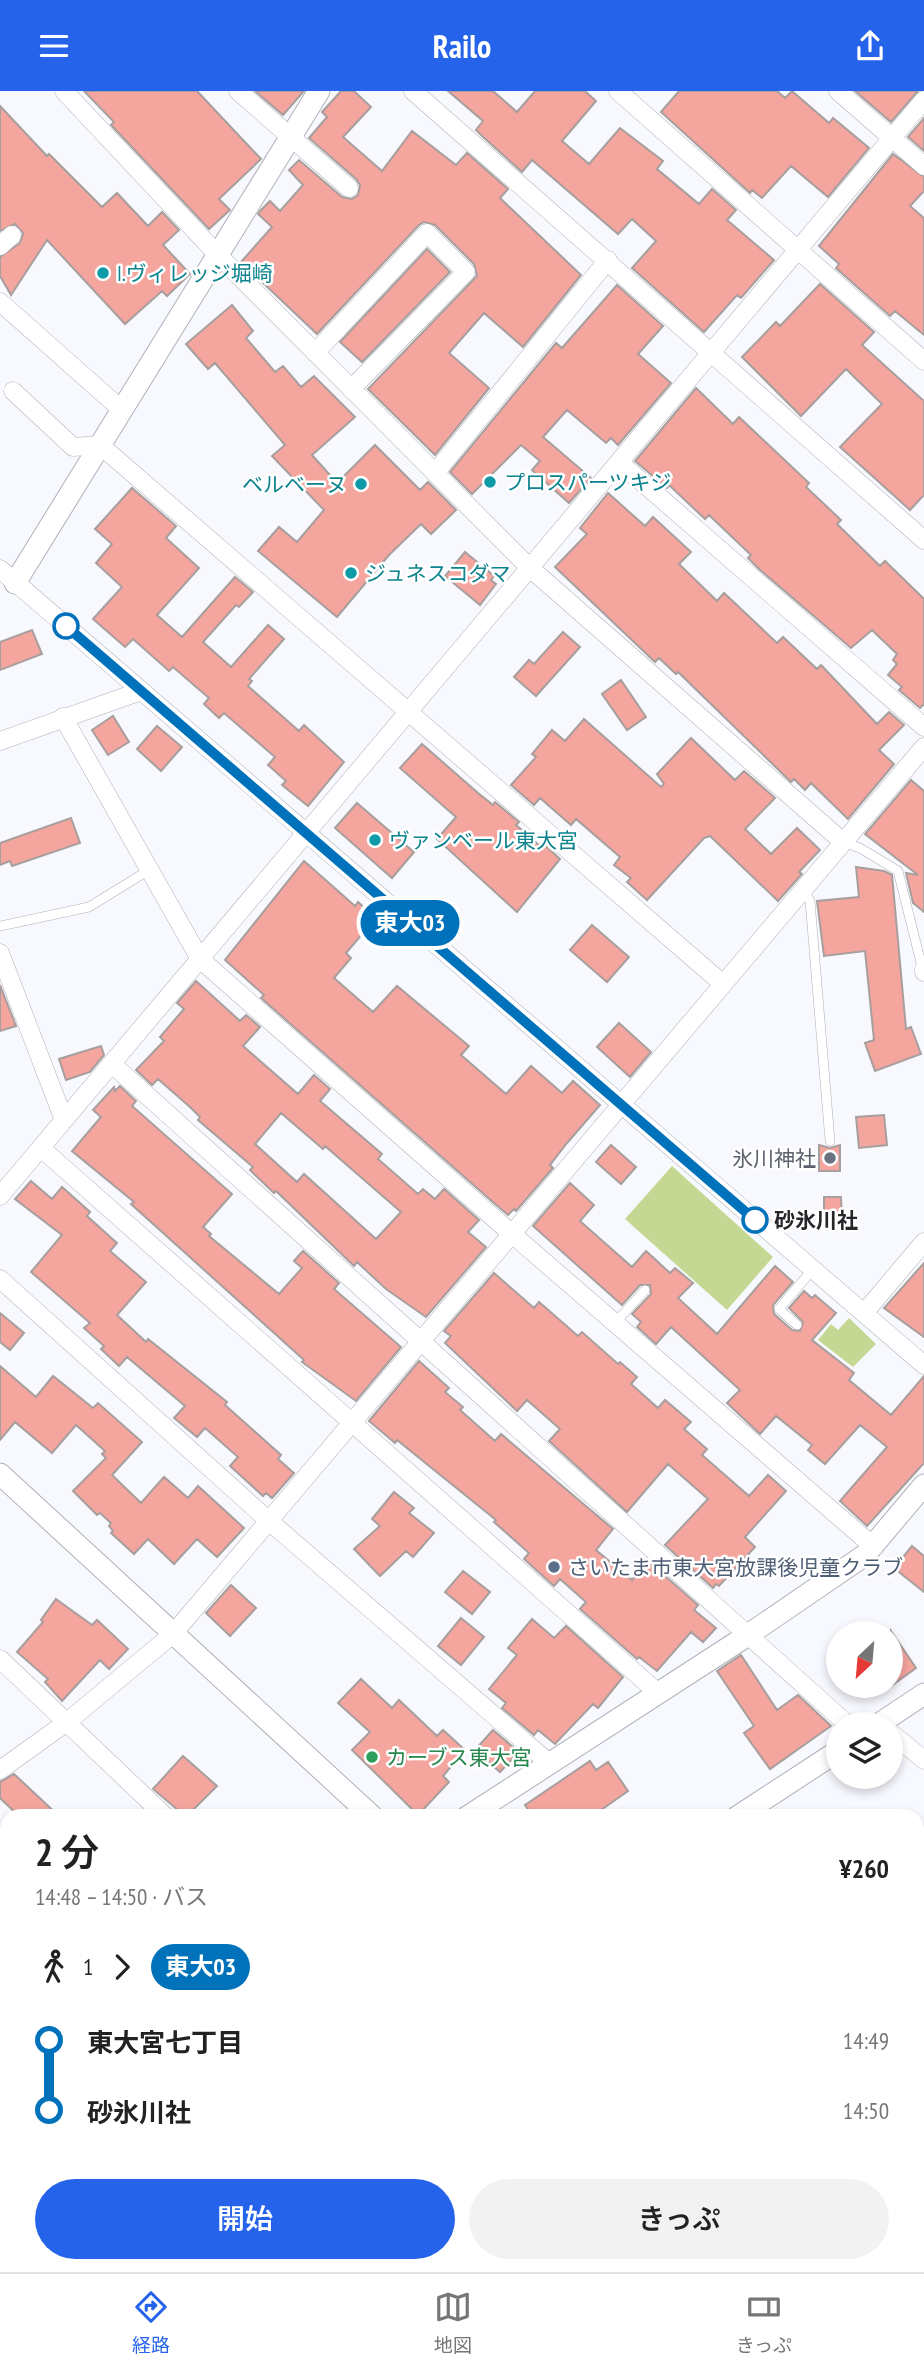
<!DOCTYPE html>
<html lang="ja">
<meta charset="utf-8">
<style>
:root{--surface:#fff;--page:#f2f2f2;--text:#222;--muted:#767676;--line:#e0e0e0;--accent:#2563eb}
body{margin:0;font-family:"PT Sans Narrow","Noto Sans JP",sans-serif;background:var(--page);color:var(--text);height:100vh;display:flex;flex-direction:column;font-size:26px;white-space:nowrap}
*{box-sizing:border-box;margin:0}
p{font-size:23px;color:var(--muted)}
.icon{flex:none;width:38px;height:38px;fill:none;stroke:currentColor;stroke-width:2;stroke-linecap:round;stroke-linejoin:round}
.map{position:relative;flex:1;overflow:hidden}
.sheet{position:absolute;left:0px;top:1718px;width:924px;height:464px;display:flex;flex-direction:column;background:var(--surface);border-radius:21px 21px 0 0;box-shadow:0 4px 10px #0003}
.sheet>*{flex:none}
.badge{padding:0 14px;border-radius:23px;font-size:24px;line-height:46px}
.needle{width:46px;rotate:206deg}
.tools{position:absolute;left:826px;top:1530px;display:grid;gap:14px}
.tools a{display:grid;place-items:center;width:77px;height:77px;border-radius:50%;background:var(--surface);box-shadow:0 4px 10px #0003;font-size:35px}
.map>.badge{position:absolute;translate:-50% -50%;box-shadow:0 0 0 4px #fff}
.legs{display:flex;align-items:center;gap:10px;height:77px;padding:0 35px;font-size:23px}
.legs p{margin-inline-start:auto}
.overview{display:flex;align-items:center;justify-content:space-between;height:119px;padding:0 35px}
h1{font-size:38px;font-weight:600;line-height:52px}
.action{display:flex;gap:14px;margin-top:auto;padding:14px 35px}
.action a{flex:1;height:80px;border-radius:42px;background:var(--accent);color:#fff;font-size:28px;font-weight:600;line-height:80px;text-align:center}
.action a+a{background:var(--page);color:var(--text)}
ul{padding:0 35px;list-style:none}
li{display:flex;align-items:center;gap:24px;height:70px;font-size:26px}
li i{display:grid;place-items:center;width:10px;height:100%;margin:0 9px;background:currentColor}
li i::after{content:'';width:18px;height:18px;margin:-9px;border:5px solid;border-radius:50%;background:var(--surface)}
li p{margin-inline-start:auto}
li:first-child i{background:linear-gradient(#0000 50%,currentColor 0)}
li:last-child i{background:linear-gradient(currentColor 50%,#0000 0)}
header{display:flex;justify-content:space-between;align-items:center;height:91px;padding:0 35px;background:var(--accent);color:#fff;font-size:32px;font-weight:600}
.tab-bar{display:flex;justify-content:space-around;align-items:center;height:98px;border-top:2px solid var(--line);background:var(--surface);font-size:19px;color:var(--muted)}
.tab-bar a{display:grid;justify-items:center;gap:4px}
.tab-bar .on{color:var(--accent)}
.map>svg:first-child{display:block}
.green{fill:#c4d893}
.building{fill:#f4a59e;stroke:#a79e9d;stroke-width:2;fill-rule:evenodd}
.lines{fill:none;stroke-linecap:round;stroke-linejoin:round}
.service-casing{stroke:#aeb1b9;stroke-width:10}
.minor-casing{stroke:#aeb1b9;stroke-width:19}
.tertiary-casing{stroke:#aeb1b9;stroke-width:23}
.service{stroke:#fff;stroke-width:9}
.minor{stroke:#fff;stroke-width:18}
.tertiary{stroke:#fff;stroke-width:21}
.line-1-casing{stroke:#fff;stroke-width:16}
.line-1{stroke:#0072bc;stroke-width:10}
.culture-dot{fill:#0f9aa8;stroke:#fff;stroke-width:2.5}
.stop-1-dot{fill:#fff;stroke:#0072bc;stroke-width:3.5}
.worship-dot{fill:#6b7280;stroke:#fff;stroke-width:2.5}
.service-dot{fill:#5c6f8a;stroke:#fff;stroke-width:2.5}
.leisure-dot{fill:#2e9e5b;stroke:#fff;stroke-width:2.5}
.labels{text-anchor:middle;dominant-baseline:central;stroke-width:5;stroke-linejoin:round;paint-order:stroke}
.culture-label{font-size:21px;fill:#0d838f;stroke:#fff;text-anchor:start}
.worship-label{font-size:21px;fill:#5b616d;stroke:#fff;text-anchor:end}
.stop-label{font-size:21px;font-weight:bold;fill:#252629;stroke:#fff;text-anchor:start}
.service-label{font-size:21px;fill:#4e5e75;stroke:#fff;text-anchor:start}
.leisure-label{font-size:21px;fill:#27864d;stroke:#fff;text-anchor:start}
</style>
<header><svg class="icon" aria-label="menu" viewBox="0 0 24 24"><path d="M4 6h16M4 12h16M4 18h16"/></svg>Railo<svg class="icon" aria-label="share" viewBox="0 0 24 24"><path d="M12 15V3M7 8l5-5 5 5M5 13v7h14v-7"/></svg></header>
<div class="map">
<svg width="924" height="2181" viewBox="0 0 924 2181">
<rect width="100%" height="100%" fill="#f8f9fe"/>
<path class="green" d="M672 1075 773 1166 727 1219 625 1128Z
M849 1227 876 1253 853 1276 818 1249 831 1233 838 1239Z"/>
<path class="building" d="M84 0H197L261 68 219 108 230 119 209 138 111 34 114 31Z
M255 0H304L283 24Z
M341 0H354L371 16 343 46 382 80 412 40 456 74 467 62 508 98 500 107 581 184 523 256 484 222 449 262 489 297 435 364 368 298 477 185 474 173 435 134 424 131 419 134 317 243 241 171 272 136 258 123 261 119 270 110 280 120 303 94 289 79 299 69 342 106 352 108 358 104 360 94 356 88 309 47 327 26 322 21Z
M448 0H493L517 21 535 0H585L596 10 562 50 589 73 620 37 663 70 657 78 699 113 712 98 736 119 727 129 774 169 741 207 737 204 704 241 632 177 656 150 632 128 618 143 532 69 522 81 482 45 476 39 483 30Z
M679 0H777L785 7 792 0 829 32 833 27 869 57 828 106 791 75 762 107 752 99 750 102 661 21Z
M855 0H918L891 31Z
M0 15 47 65 49 63 102 116 117 102 148 135 162 121 179 139 163 154 190 183 167 205 162 200 125 233 47 149 11 204 0 185V166L20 152 23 142 15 133 0 140Z
M924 27V60L908 46Z
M893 63 924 86V100L910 115 924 127V244L895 220 890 225 836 177 839 173 819 155Z
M427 158 450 181 362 271 340 251Z
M820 193 874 241 862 254 924 310V404L910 419 840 356 882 313 846 278 801 325 742 266 776 231 780 235Z
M617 194 663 235 638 263 671 292 618 354 611 347 606 352 567 319 543 346 591 387 569 412 532 379 540 370 521 354 472 403 450 381 556 252 562 257Z
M232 214 253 240 246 247 275 281 283 275 301 296 314 285 355 326 312 364 337 392 375 354 420 399 428 391 456 419 431 443 421 433 389 464 337 526 258 460 279 436 297 451 324 419 272 365 285 354 215 272 208 278 186 253Z
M696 297 733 333 739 326 809 392 806 396 841 429 837 433 880 475 885 470 924 508V613L920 617 899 599 902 596 888 584 897 573 893 569 897 563 872 539 851 557 759 478 748 467 751 464 709 424 705 428 669 394 667 397 635 370Z
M132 397 176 435 166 447 199 477 157 524 182 546 235 486 253 501 239 516 236 514 203 551 231 576 268 534 284 548 249 588 252 590 248 595 299 640 304 634 344 671 308 715 282 694 286 690 268 674 275 666 224 622 219 627 204 613 209 607 173 576 169 580 133 548 125 556 93 528 122 496 96 472 112 453 95 438Z
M608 402 645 435 653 426 691 461 679 473 717 510 724 502 777 552 783 546 817 578 821 574 877 633 889 621 904 634 879 659 894 673 848 728 811 692 805 699 794 688 791 691 678 581 676 583 659 567 655 571 555 476 587 443 580 437Z
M465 461 494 485 491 489 496 493 480 514 445 485Z
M32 539 42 563 0 579V551Z
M563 541 580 556 536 605 514 586 529 569 534 573Z
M621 589 646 626 627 639 602 603Z
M113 625 129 651 108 664 92 639Z
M584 628 661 696 664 693 657 683 691 647 735 689 744 680 775 707 745 738 771 763 797 737 820 759 799 781 802 783 778 810 710 745 704 747 647 809 627 791 631 787 614 774 620 766 576 728 571 734 540 707 534 714 511 694 536 666 532 663 552 639 565 650Z
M157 635 182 656 161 680 137 658Z
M422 653 478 702 493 714 495 711 519 731 516 734 541 756 544 753 560 768 517 821 437 748 456 726 400 677Z
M911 689 924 700V821L913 812 906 782 918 784 865 743Z
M357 712 414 761 392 787 335 737Z
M71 727 80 752 12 775 10 770 0 774V752Z
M304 770 355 815 358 811 376 827 346 862 351 867 334 887 373 921 397 895 469 955 461 964 506 1003 531 975 562 1002 573 990 600 1014 567 1052 550 1074 553 1077 516 1120 514 1118 508 1124 494 1112 261 907 264 904 225 869Z
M856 776 884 780 892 784 906 938 911 936 921 963 875 980 865 952 874 949 865 860 824 865 817 810 859 806Z
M592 834 629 866 607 891 570 859Z
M196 890 240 930 246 924 260 936 243 955 298 1003 314 984 330 998 320 1010 382 1063 378 1068 418 1103 423 1098 435 1108 444 1098 479 1129 468 1141 486 1156 426 1226 386 1198 357 1171 354 1175 276 1100 274 1102 250 1079 253 1076 198 1029 200 1026 190 1016 158 988 152 994 136 979 164 950 160 946 184 918 177 912ZM281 1022 323 1058 325 1055 401 1121 376 1148 304 1083 297 1091 255 1053Z
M0 894 16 935 0 940Z
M619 932 651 961 630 986 597 956Z
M101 955 104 964 90 981 66 989 59 968Z
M120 995 136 1010 132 1015 232 1103 203 1136 211 1143 209 1145 279 1203 302 1177 294 1170 303 1160 339 1192 334 1198 401 1256 356 1310 302 1271 304 1269 131 1113 134 1111 72 1060 101 1026 93 1019 114 996 115 1000Z
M884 1024 887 1054 859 1057 856 1026Z
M611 1054 636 1076 621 1093 596 1071Z
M819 1054 830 1057 840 1054V1080H819Z
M31 1090 52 1108 62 1096 90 1121 87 1125 117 1152 110 1160 146 1191 117 1224 146 1251 148 1248 227 1311 225 1314 281 1364 278 1368 294 1382 272 1407 266 1402 263 1405 230 1375 238 1366 205 1337 197 1346 174 1327 185 1315 127 1266 119 1275 101 1258 104 1255 84 1237 90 1232 31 1181 62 1144 15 1108Z
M570 1092 594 1114 580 1130 632 1176 646 1160 670 1182 675 1177 693 1192 678 1207 717 1243 775 1175 793 1191 773 1214 774 1223 792 1239 800 1240 803 1231 789 1217 804 1200 812 1207 815 1204 836 1222 812 1249 854 1282 849 1289 891 1324 924 1285V1372L867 1435 840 1410 887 1356 860 1334 825 1373 808 1359 812 1354 776 1325 760 1343 727 1312 740 1299 671 1236 656 1253 637 1236 641 1231 632 1223 651 1203 650 1194H640L622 1214 533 1135Z
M824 1106H841L842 1126 824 1127Z
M924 1172V1246L884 1217Z
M494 1182 534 1217 539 1211 578 1245 582 1241 618 1273 620 1271 637 1286 631 1293 658 1317 665 1309 691 1331 684 1338 707 1358 702 1364 749 1405 768 1384 786 1400 745 1446 755 1456 719 1495 716 1493 713 1497 665 1454 708 1408 668 1373 627 1421 549 1350 560 1338 527 1309 517 1320 445 1252 451 1245 444 1240Z
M0 1222 24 1242 10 1259 0 1251Z
M419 1270 449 1297 445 1301 463 1316 460 1319 495 1350 501 1343 613 1438 596 1459 632 1489 648 1470 698 1514 694 1519 716 1537 703 1551 691 1541 657 1580 639 1566 637 1568 580 1518 586 1511 560 1488 554 1495 524 1468 529 1462 494 1431 496 1429 397 1349 395 1352 369 1330Z
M0 1275 36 1306 53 1285 93 1317 98 1312 142 1351 112 1384 141 1412 164 1386 188 1407 198 1395 244 1437 217 1466 197 1448 174 1473 148 1448 134 1463 111 1442 113 1440 109 1435 111 1432 100 1422 97 1424 73 1400 106 1367 102 1363 105 1360 76 1334 52 1362 15 1331 0 1349Z
M394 1401 414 1417 409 1422 434 1442 413 1466 406 1460 380 1485 354 1458 380 1435 372 1428Z
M912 1455 924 1465V1501L894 1477Z
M463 1480 490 1501 472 1523 445 1501Z
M231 1494 256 1517 230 1545 206 1522Z
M56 1508 92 1534 97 1529 128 1558 109 1578 100 1569 62 1610 45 1591 48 1588 17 1561 43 1531 41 1529Z
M461 1527 484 1546 461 1574 438 1555Z
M532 1528 554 1547 566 1535 623 1586 598 1617 593 1613 555 1653 538 1639 534 1644 502 1617 506 1612 489 1598 517 1564 508 1557Z
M891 1540 916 1577 891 1595Z
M741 1564 777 1619 798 1604 831 1635 770 1678 744 1642 754 1635 717 1580Z
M361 1588 392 1617 399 1609 437 1645 443 1639 465 1659 443 1685 449 1691 418 1724 352 1659 370 1641 338 1612Z
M493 1639 519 1661 500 1681 475 1659Z
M183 1665 217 1695 186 1726 153 1698Z
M590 1670 596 1679 608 1671 628 1700 591 1726H533L525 1714Z
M14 1683 60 1726H20L0 1707V1691Z"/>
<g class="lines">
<defs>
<path id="service" d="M843 751 860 757 898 780 923 880
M804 798 810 810 830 1050
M0 835 89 816 149 779
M615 1232 645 1199
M797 1234 779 1218 813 1178"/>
<path id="minor" d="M64 0 217 163 530 477 843 751
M238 0 349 97
M413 0 924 449
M618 0 924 270
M838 0 924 75
M0 155 12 144
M0 211 122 319
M315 262 427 142 466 181 351 298
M13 300 73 356 100 354 723 893
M619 371 924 636
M435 382 608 169
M0 478 924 1274
M63 626 200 868 512 1143 874 1456
M0 650 141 600
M0 862 64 1029
M924 878V881
M112 973 847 1633
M41 1057 657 1601
M0 1105 924 9
M0 1188 269 1430 549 1672
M864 1222 924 1151
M0 1568 166 1726
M891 1642 924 1669
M0 1679 67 1631 173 1543 924 656
M0 1792 7 1799
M917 1847 924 1842
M917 1983 924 1990
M0 2010 7 2001
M549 2175 556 2181
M445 2181 454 2175"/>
<path id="tertiary" d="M15 492 319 0
M0 1383 373 1726
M879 1633 924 1603
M467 1726 748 1544 865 1464 924 1394
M737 1726 838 1660
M877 2175 884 2181
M119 2181 125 2175"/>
</defs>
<use href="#service" class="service-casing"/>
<use href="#minor" class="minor-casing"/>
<use href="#tertiary" class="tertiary-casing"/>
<use href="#service" class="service"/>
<use href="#minor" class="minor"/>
<use href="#tertiary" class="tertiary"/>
</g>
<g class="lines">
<defs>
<path id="line-1" d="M66 535 755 1129"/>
</defs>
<use href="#line-1" class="line-1-casing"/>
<use href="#line-1" class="line-1"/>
</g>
<g class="culture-dot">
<circle cx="103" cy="182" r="7"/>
<circle cx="490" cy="391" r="7"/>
<circle cx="361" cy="393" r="7"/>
<circle cx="351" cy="482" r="7"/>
<circle cx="375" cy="749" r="7"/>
</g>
<g class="stop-1-dot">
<circle cx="66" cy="535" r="12"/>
<circle cx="755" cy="1129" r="12"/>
</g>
<circle class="worship-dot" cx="830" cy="1067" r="7"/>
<circle class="service-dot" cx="554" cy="1476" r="7"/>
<circle class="leisure-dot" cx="372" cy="1666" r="7"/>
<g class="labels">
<g class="culture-label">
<text x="117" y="182">I.ヴィレッジ堀崎</text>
<text x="504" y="391">プロスパーツキジ</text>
<text x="347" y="393" text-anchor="end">ベルベーヌ</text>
<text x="365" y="482">ジュネスコダマ</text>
<text x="389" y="749">ヴァンベール東大宮</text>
</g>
<g class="worship-label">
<text x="816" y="1067">氷川神社</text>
</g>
<g class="stop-label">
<text x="774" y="1129">砂氷川社</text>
</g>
<g class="service-label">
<text x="568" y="1476">さいたま市東大宮放課後児童クラブ</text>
</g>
<g class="leisure-label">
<text x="386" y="1666">カーブス東大宮</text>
</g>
</g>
</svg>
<div class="tools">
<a><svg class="needle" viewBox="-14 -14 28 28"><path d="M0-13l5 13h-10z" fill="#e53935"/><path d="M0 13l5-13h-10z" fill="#767676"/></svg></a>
<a><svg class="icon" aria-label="layers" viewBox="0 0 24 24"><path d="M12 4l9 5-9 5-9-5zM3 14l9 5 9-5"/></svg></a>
</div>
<b class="badge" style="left:410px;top:832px;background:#0072bc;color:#fff">東大03</b>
<section class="sheet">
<div class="overview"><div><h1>2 分</h1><p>14:48 – 14:50 · バス</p></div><b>¥260</b></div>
<div class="legs"><svg class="icon" aria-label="walk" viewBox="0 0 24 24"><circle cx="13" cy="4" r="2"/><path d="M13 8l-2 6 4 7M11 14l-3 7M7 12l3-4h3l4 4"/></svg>1<svg class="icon" aria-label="forward" viewBox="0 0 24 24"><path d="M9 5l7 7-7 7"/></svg><b class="badge" style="background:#0072bc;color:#fff">東大03</b></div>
<ul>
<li><i style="color:#0072bc"></i><b>東大宮七丁目</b><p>14:49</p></li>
<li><i style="color:#0072bc"></i><b>砂氷川社</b><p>14:50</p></li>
</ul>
<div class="action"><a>開始</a><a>きっぷ</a></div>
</section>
</div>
<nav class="tab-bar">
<a class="on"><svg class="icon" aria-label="directions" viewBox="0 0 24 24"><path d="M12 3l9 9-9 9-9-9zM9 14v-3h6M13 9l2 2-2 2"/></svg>経路</a>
<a><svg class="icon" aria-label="map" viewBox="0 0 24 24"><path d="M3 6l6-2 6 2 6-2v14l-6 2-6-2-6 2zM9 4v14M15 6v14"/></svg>地図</a>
<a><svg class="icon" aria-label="tickets" viewBox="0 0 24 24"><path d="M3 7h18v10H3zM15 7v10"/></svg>きっぷ</a>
</nav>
